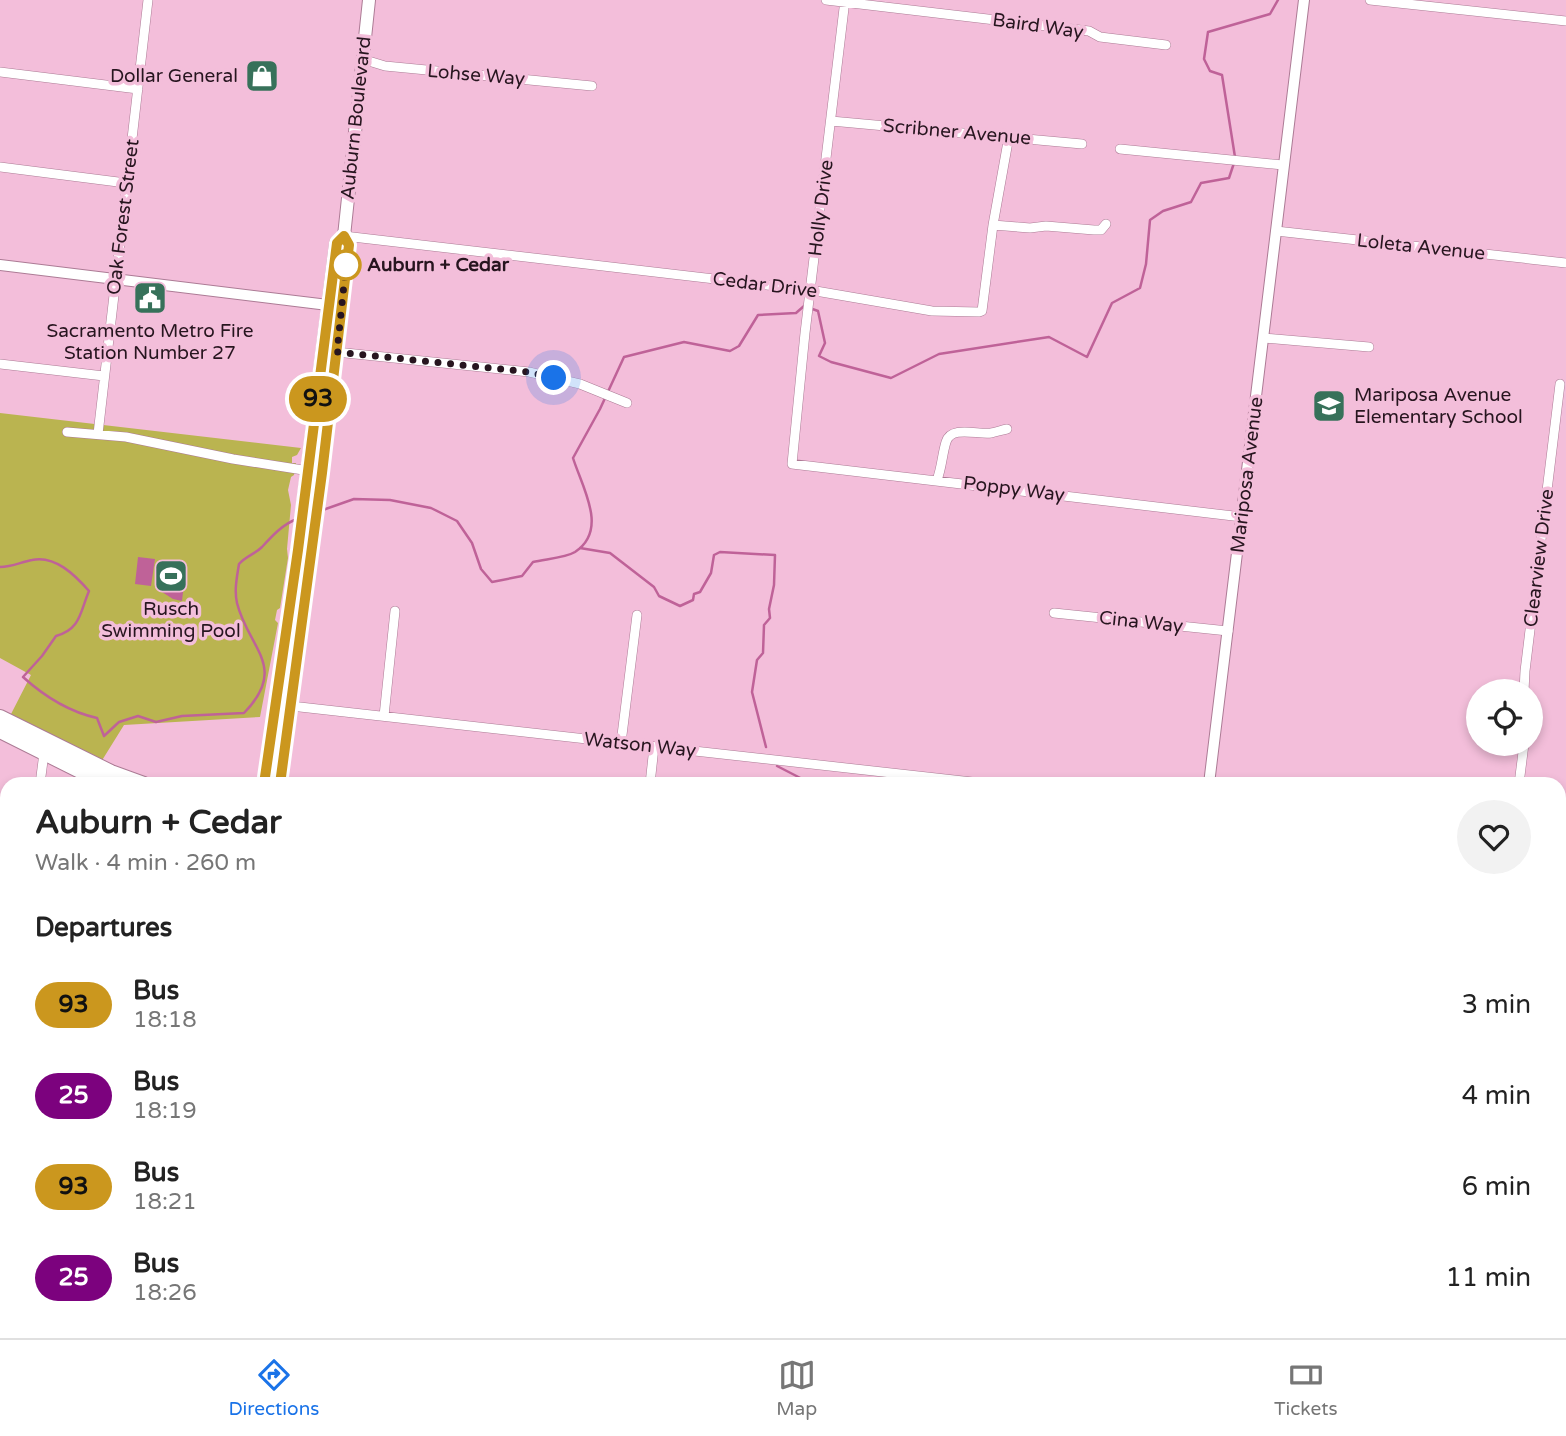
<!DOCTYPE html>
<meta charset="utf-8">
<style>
:root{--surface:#fff;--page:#f2f2f2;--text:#222;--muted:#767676;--line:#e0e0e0;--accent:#1a73e8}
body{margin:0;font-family:"Varela Round",sans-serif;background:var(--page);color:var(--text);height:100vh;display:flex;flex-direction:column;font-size:26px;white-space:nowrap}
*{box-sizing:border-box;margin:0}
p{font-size:23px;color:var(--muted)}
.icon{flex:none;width:38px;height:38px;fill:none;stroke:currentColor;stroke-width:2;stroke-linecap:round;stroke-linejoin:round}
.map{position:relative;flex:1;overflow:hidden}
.details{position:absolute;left:0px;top:777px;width:1566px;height:562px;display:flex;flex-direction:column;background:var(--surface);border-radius:21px 21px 0 0;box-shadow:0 4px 10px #0003}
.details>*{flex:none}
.badge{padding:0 14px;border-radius:23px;font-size:24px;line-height:46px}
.buttons{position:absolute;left:1466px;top:679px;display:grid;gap:14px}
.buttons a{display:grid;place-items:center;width:77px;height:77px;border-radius:50%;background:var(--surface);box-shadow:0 4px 10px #0003;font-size:35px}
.you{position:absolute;width:35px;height:35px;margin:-18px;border:5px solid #fff;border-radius:50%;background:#1a73e8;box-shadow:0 0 0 10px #1a73e833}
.map>.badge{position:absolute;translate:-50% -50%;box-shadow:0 0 0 4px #fff}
h2{padding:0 35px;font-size:26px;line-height:63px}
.round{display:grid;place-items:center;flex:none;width:74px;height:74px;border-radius:37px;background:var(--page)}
.headline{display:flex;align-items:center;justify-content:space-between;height:119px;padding:0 35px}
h1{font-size:33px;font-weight:700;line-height:52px}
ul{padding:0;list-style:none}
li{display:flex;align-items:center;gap:21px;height:91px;padding:0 35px}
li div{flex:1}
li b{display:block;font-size:26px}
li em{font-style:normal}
li .badge{min-width:77px;font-weight:700;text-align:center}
.tabs{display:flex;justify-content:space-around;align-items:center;height:98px;border-top:2px solid var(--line);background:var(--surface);font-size:19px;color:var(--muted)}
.tabs a{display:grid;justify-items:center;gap:4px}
.tabs .active{color:var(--accent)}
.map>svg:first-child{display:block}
.green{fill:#bab450}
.water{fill:#bf6298}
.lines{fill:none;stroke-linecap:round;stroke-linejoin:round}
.stream{stroke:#bf6298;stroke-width:2.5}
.minor-casing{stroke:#ac7b95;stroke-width:10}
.tertiary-casing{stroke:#ac7b95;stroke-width:12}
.secondary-casing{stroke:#ac7b95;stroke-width:14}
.primary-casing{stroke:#ac7b95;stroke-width:16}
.minor{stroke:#fff;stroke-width:9}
.tertiary{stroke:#fff;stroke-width:10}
.secondary{stroke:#fff;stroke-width:12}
.primary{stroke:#fff;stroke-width:14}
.line-casing{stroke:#fff;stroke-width:16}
.line{stroke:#cb971e;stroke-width:10}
.walk{stroke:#27151f;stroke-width:7;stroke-dasharray:0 12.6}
.stop-dot{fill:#fff;stroke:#cb971e;stroke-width:3.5}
.labels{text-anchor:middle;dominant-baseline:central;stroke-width:7;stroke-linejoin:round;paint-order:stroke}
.street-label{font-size:19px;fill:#27151f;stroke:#f3beda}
.poi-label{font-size:19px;fill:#27151f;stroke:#f3beda}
.stop-label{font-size:19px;font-weight:bold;fill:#27151f;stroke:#f3beda;text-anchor:start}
</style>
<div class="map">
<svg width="1566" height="1338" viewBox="0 0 1566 1338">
<rect width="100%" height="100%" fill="#f3beda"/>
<path class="green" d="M0 413 301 448 297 455 292 457V463H296L294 475 291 477 288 490 291 505 287 549 288 558 280 608 277 610 275 620 278 623 260 717 124 725 101 762 10 716 31 675 0 658Z"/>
<path class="water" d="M138 557 155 559 151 586 135 584Z
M159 563 186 566 182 601 173 599 162 592 173 587 157 585Z"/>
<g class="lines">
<path class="stream" d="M1235 157 1222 75 1210 71 1204 59 1208 32 1270 14 1278 0
M320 511 354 499 390 500 431 508 457 521 472 543 481 569 492 582 522 576 533 562C545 559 565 558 575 552 609 530 582 487 573 458L600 409 624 357 684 342 730 351 739 346 758 315 796 313 804 306 818 311 825 343 819 356 831 362 891 378 939 354 1049 337 1087 357 1112 303 1140 288 1146 264 1150 220 1163 211 1191 202 1201 183 1229 178 1234 163
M580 548 610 553 654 587 659 596 680 606 693 600 694 594 700 592 711 573 714 555 720 552 775 555 774 585 769 609 770 618 764 625 763 653 757 660 752 692 766 747
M0 567C12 567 21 562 32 560 55 555 75 575 89 591 80 612 81 629 56 636L42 656 23 677C44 696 70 712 97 718L104 736 119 722 138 716 156 722 182 716 244 713C289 667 248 648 237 603 234 590 237 577 239 564 246 556 255 554 262 547 272 536 283 524 297 519
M777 766 812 784
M1042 1332 1044 1338"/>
<defs>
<path id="minor" d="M826 0 1089 31 1100 37 1166 45
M845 0 805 333 792 464 1242 517
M1370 0 1566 21
M362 59 385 66 592 86
M0 72 138 89
M831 121 1082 144
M1120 149 1283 165
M0 167 126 183
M993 225 1030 228 1046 226 1094 230H1101L1106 224
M1276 231 1566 263
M344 236 810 290 932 311 979 312 982 311 993 225 1009 136
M1264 338 1369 347
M336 352 529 372 580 384 627 403
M0 364 104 376
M67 432 126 437 233 459 322 473
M98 434 148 0
M937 480C942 467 942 455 946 442 951 425 978 435 991 433 996 432 1002 430 1007 429
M1054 613 1228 631
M1524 691 1525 671 1560 384
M291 706 990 784
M384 716 395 611
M621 743 637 615
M40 784 44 753
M650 784 654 747
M1519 784 1524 744
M1559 851 1566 852
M0 1022 7 1023
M1559 1025 1566 1026
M0 1219 7 1220
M1559 1258 1566 1259
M58 1332 59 1338
M1104 1332 1136 1338
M1415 1332 1430 1338
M814 1338 815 1332
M895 1338V1332
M1259 1338 1260 1332"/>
<path id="tertiary" d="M0 265 328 305
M1209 784 1304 0
M1144 1338 1145 1332"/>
<path id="secondary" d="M264 784 295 571 336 243 344 236
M280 784 322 473 349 245 344 236 369 0
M204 1332 205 1338
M215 1338 216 1332"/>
<path id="primary" d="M0 717 111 772 144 784
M0 731 106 784
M1559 1100H1566"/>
</defs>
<use href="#minor" class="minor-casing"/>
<use href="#tertiary" class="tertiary-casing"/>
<use href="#secondary" class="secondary-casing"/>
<use href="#primary" class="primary-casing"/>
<use href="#minor" class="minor"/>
<use href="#tertiary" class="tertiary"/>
<use href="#secondary" class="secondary"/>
<use href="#primary" class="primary"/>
</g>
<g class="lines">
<defs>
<path id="line" d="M264 784 298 550 337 243 344 236 349 245 322 473 280 784"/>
</defs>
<use href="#line" class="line-casing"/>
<use href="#line" class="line"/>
<path class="walk" d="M346 265 337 352 529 372 554 378"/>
</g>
<defs>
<symbol id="shop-square" viewBox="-11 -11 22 22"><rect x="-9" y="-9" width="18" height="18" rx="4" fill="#37715a" stroke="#f3beda"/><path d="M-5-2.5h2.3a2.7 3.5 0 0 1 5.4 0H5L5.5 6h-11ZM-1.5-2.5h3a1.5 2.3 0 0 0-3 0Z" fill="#fff"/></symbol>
<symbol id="civic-square" viewBox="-11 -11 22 22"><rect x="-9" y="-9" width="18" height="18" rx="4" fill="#37715a" stroke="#f3beda"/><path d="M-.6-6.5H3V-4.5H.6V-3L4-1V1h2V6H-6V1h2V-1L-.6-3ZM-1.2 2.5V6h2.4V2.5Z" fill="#fff"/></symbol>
<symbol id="school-square" viewBox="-11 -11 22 22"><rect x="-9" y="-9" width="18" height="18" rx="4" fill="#37715a" stroke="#f3beda"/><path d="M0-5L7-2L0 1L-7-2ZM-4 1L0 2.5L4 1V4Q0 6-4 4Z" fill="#fff"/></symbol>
<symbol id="stadium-square" viewBox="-11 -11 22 22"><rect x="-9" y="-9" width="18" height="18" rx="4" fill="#37715a" stroke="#f3beda"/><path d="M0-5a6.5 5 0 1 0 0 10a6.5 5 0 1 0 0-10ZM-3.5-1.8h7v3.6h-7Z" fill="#fff"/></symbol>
</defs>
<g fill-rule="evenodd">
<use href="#shop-square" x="243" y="57" width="38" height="38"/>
<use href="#civic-square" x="131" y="279" width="38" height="38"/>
<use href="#school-square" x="1310" y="387" width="38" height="38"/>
<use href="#stadium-square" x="152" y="557" width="38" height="38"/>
</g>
<circle class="stop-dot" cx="346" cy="265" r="14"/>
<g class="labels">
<g class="street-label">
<text transform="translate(1038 26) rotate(8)">Baird Way</text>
<text transform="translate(476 75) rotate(5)">Lohse Way</text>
<text transform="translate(356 118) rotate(-84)">Auburn Boulevard</text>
<text transform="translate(957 132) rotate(5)">Scribner Avenue</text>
<text transform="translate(821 208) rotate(-83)">Holly Drive</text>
<text transform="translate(123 217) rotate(-83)">Oak Forest Street</text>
<text transform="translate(1421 247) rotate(6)">Loleta Avenue</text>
<text transform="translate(765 285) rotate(7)">Cedar Drive</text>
<text transform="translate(1247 475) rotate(-83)">Mariposa Avenue</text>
<text transform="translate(1014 489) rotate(7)">Poppy Way</text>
<text transform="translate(1539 558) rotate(-83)">Clearview Drive</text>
<text transform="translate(1141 622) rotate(6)">Cina Way</text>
<text transform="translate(640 745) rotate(6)">Watson Way</text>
</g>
<g class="poi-label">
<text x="238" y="76" text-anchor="end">Dollar General</text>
<text x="150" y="331">Sacramento Metro Fire<tspan x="150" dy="22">Station Number 27</tspan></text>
<text x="1354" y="395" text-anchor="start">Mariposa Avenue<tspan x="1354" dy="22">Elementary School</tspan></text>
<text x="171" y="609">Rusch<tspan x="171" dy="22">Swimming Pool</tspan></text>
</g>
<g class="stop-label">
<text x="367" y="265">Auburn + Cedar</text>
</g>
</g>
</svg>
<div class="buttons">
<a><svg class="icon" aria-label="locate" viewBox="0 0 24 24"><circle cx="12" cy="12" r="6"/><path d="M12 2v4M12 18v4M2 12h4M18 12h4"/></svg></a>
</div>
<div class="you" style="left:554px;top:378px"></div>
<b class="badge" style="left:318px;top:399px;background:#cb971e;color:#111">93</b>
<section class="details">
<div class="headline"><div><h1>Auburn + Cedar</h1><p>Walk · 4 min · 260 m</p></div><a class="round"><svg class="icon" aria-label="heart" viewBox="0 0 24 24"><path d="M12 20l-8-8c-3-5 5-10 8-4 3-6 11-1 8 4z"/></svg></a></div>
<h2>Departures</h2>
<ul>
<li><span class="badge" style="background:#cb971e;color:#111">93</span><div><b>Bus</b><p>18:18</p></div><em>3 min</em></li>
<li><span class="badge" style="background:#7c027e;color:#fff">25</span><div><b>Bus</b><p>18:19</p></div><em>4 min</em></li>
<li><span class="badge" style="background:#cb971e;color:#111">93</span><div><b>Bus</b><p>18:21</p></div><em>6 min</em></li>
<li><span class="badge" style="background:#7c027e;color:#fff">25</span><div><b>Bus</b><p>18:26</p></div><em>11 min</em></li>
</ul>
</section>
</div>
<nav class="tabs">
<a class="active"><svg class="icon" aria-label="directions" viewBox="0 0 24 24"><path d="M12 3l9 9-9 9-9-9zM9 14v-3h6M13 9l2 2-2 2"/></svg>Directions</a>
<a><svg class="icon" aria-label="map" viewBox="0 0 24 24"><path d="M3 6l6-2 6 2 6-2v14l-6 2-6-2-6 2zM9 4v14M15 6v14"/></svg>Map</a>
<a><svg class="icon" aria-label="tickets" viewBox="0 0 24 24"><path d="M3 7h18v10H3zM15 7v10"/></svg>Tickets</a>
</nav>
